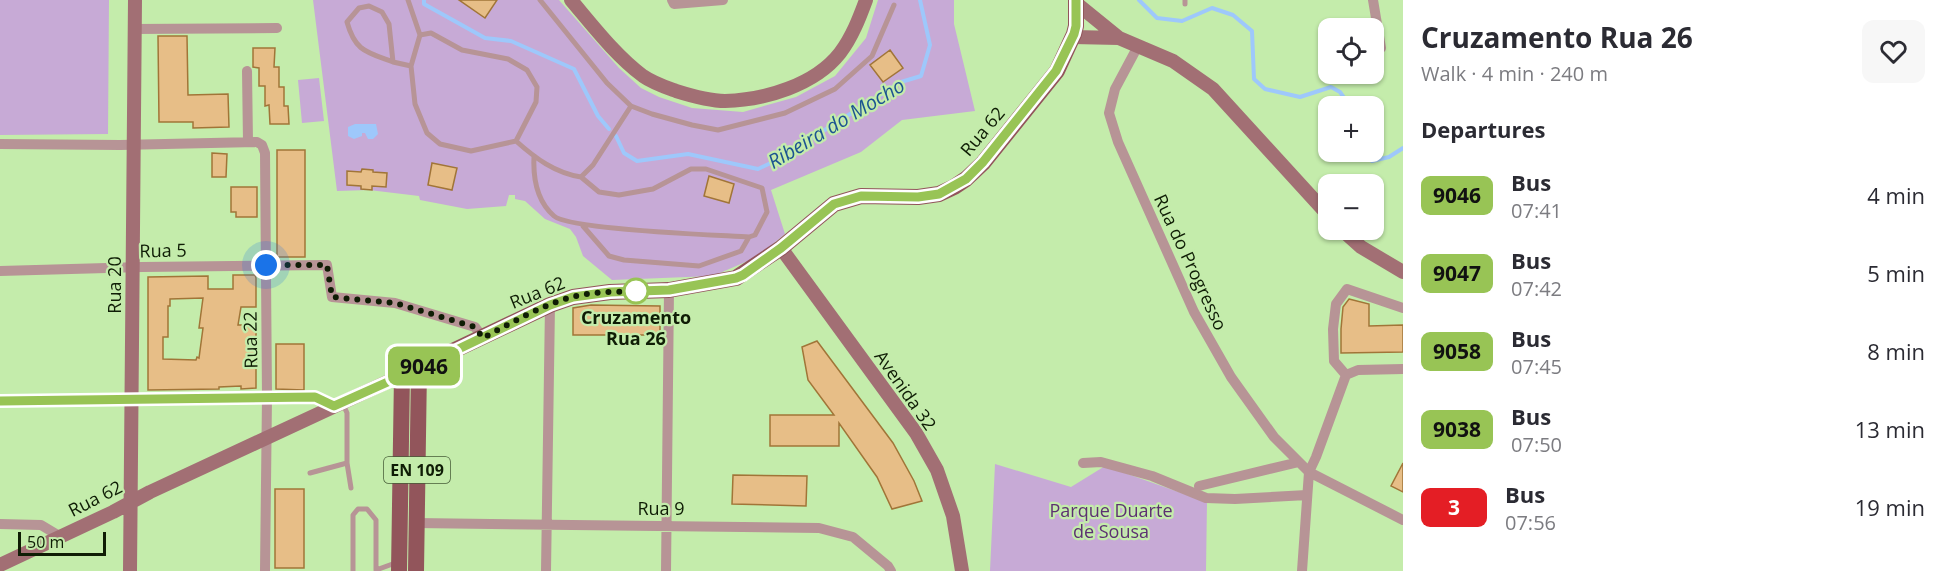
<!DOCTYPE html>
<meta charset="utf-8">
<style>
:root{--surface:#fff;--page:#f7f7f7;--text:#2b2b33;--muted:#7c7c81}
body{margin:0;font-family:"Open Sans",sans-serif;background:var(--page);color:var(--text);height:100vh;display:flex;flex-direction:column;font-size:22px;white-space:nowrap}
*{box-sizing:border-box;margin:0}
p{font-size:20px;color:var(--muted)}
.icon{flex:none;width:33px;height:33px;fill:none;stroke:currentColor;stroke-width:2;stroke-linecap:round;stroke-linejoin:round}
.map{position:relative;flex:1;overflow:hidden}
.side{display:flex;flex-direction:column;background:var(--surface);width:540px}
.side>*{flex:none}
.badge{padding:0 12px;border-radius:9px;font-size:21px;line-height:39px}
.controls{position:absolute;left:1318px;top:18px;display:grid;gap:12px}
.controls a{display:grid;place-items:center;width:66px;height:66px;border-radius:12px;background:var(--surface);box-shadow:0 2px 4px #0004;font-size:30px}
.scale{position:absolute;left:18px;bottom:15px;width:88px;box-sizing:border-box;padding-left:6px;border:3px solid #0f1d05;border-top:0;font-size:16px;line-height:21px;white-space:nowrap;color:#0f1d05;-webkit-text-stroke:4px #c4ecab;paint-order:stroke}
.you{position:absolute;width:30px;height:30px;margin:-15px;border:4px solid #fff;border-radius:50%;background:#1a73e8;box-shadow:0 0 0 9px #1a73e833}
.map>.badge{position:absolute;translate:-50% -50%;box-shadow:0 0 0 3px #fff}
h2{padding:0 18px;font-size:22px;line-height:54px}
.round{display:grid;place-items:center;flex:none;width:63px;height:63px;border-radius:12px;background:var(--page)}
.summary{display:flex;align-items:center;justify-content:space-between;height:102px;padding:0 18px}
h1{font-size:28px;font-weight:700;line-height:45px}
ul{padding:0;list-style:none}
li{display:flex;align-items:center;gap:18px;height:78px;padding:0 18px}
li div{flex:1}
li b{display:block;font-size:22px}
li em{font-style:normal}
li .badge{min-width:66px;font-weight:700;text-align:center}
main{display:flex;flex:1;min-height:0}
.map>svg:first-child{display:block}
.green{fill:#c7aad6}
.water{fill:#9ec8fb}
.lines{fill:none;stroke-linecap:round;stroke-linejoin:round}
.stream{stroke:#9ec8fb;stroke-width:4}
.building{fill:#e7be87;stroke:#a17538;stroke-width:1.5;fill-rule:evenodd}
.lane{stroke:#b79496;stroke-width:5}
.street{stroke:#b79496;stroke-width:10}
.secondary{stroke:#a26f74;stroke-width:14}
.primary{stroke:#92555b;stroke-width:16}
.line-casing{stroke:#fff;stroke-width:14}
.line{stroke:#98c455;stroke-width:9}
.walk{stroke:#0f1d05;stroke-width:6;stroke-dasharray:0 10.8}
.stop-dot{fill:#fff;stroke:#98c455;stroke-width:3}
.labels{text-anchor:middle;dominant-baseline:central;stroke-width:4.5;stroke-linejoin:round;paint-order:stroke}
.shield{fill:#c4ecab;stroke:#455b37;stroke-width:1.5}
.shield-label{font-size:16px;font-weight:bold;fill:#0f1d05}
.street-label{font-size:18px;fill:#0f1d05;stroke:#c4ecab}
.stop-label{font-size:18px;font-weight:bold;fill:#0f1d05;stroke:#c4ecab}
.park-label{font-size:18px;fill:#5c3071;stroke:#c4ecab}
.water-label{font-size:20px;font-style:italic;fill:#1c5491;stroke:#c4ecab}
</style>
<main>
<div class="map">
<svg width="1403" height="571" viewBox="0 0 1403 571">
<rect width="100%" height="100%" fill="#c4ecab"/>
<path class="green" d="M0 0H109L108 134 0 135Z
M313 0H559L619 68 641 88 659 97 692 108 743 112 796 97 835 76 866 38 878 0H954V24L975 111 902 120 861 152 771 190 785 234 757 257 713 276 612 280 583 256 576 237 570 229 545 219 525 201 515 199V195H509L506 206 467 209 420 200 419 196 369 190 337 191Z
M319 78 324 121 302 123 298 80Z
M995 464 1071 487 1105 466 1207 502 1206 571H990Z"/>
<path class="water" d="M355 124H376L378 134 373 139H368L365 133H362V136L354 139 348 136V127Z"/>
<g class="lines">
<path class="stream" d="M424 0V4L485 38 511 41 574 69 598 116 609 129
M1139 0 1157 18 1182 21 1212 8 1233 15 1252 31 1254 79 1265 89 1300 97 1331 87 1340 92 1347 102 1345 106
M616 136 624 153 637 161 688 154 758 169 777 160 901 82 921 76 930 45 920 0
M1353 152 1372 161 1389 157 1403 148"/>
</g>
<path class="building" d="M459 0H497L485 18Z
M158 36H187L188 95 228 94 229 127 193 128V122H159Z
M253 48H275L274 67H279V87H284V106H288L289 124H270L269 105 265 106V86H259V68L253 67Z
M890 50 903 68 883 82 870 65Z
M277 150H305V257H277Z
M212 153 227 154 226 177H212Z
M432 163 457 168 452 190 428 185Z
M362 169 373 170V172L387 173 386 187 372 186V190L361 189V186L347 185V171L361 172Z
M709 176 734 184 729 203 704 196Z
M231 187H257V217H236V212H231Z
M233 275H255L256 278V307H241L238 325H256V388L241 389V386L219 387V389L148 390V277L208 276V289H233ZM203 298 199 328H203L199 358 197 357 196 360 163 359V337H168V306H170V299Z
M1349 299 1369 304V326L1403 325V352L1341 353V329L1343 307Z
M591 305 660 306V335H573V308Z
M817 341 893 443 914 481 922 501 892 509 877 477 839 423V446H770V415H834L808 380 802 347Z
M276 344H304V390L276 389Z
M1403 463V492L1391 486Z
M733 475 807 476 806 506 732 504Z
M275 489H304V568H275Z"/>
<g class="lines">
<path class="lane" d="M408 0 420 35 411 66 415 104 427 133 440 144 471 151 516 141C535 158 555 173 581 177L593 165 631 106
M540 0 607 83 631 106 652 114 692 125 718 130 785 113 835 89 872 56 894 5
M1185 0V4
M420 35 431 33 462 50 508 59 527 70 537 87 536 102 516 141
M393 62C366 52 355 51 347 22L359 8 369 6 382 12 389 24 393 62 411 66
M534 157C533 178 537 201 554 216 570 230 718 235 749 237
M581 177 599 192 619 195 653 189 691 169H706L762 188 767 212 755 235 749 237 741 251 699 266 624 260 609 256 583 226
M343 404 347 413V463L351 488
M310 473 347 463
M376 570 398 562
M353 571V515L358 509H367L376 520V569"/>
<path class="street" d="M672 0 674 4 723 0
M1373 0 1381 48
M134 29 277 28
M1138 46 1115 89 1109 113 1118 142 1194 312 1231 377 1274 437 1309 472 1403 520
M247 71 248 142
M0 144 120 145 257 142 262 145 265 153 267 397 265 571
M0 271 142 267 327 265 332 297 395 303 475 327 483 338
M1346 375 1334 361 1333 329 1336 304 1347 289 1403 308
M0 401 315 397 334 406
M1083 463 1101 462 1152 476 1206 498 1235 499 1307 495
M1199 486 1299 462
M416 523 819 528 853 537 888 566 891 571
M0 524 41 525 61 537
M546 571 550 305
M666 571 669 290
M1302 571 1309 472 1316 457 1346 375 1358 370 1403 369"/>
<path class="secondary" d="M571 0C593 26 616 56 643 76 653 83 665 87 676 91 692 96 709 101 725 101 765 100 815 85 840 53 852 37 859 19 866 0
M1076 3 1119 38 1173 61 1213 89 1329 216
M1073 37 1119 38
M1342 230 1361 247 1403 272
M781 248 916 433 937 470 953 516 962 571
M0 565 113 512 150 492 402 375
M130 571 135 0"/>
<path class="primary" d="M399 571 402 375 550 305 573 297 610 292 669 290 736 278 781 248 834 204 861 196 918 197 939 194 954 187 966 179 983 163 1057 71 1074 34 1076 26V0
M416 571 419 368"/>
</g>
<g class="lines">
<defs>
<path id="line" d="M0 401 315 397 334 406 419 368 550 305 573 297 610 292 669 290 736 278 743 275 781 248 834 204 861 196 918 197 939 194 966 179 983 162 1056 71 1074 34 1076 26V0"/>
</defs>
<use href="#line" class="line-casing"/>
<use href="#line" class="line"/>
<path class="walk" d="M266 265H327L332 297 395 303 475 327 483 338C511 323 542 305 572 297 594 291 619 292 642 291H636"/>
</g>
<circle class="stop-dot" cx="636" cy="291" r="12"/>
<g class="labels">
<rect class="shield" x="384" y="457" width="66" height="26" rx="4.5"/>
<g class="shield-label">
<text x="417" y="470">EN 109</text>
</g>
<g class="street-label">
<text transform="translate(982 131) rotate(-50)">Rua 62</text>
<text transform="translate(163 250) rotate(-1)">Rua 5</text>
<text transform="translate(1191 262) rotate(65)">Rua do Progresso</text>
<text transform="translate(114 285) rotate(-90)">Rua 20</text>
<text transform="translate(537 292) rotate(-22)">Rua 62</text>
<text transform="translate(250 340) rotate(-91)">Rua 22</text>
<text transform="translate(906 390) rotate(55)">Avenida 32</text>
<text transform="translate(95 498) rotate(-27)">Rua 62</text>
<text x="661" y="508">Rua 9</text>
</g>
<g class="stop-label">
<text x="636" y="317">Cruzamento<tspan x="636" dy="21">Rua 26</tspan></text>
</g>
<g class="park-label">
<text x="1111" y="510">Parque Duarte<tspan x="1111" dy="21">de Sousa</tspan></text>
</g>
<g class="water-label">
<text transform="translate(836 123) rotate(-31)">Ribeira do Mocho</text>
</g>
</g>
</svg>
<div class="controls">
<a><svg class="icon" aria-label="locate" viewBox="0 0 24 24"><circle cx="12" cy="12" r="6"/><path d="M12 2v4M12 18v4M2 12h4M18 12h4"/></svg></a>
<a>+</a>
<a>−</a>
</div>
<div class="scale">50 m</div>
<div class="you" style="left:266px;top:265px"></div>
<b class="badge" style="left:424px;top:366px;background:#98c455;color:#111">9046</b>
</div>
<section class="side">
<div class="summary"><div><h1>Cruzamento Rua 26</h1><p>Walk · 4 min · 240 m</p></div><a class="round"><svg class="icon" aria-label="heart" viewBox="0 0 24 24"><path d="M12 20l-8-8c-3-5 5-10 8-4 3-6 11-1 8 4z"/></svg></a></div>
<h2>Departures</h2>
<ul>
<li><span class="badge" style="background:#98c455;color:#111">9046</span><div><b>Bus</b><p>07:41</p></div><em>4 min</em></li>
<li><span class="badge" style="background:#98c455;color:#111">9047</span><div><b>Bus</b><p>07:42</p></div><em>5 min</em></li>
<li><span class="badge" style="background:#98c455;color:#111">9058</span><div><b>Bus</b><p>07:45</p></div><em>8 min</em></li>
<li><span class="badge" style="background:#98c455;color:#111">9038</span><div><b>Bus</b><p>07:50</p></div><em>13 min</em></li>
<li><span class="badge" style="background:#e41e25;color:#fff">3</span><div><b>Bus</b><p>07:56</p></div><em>19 min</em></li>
</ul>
</section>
</main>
